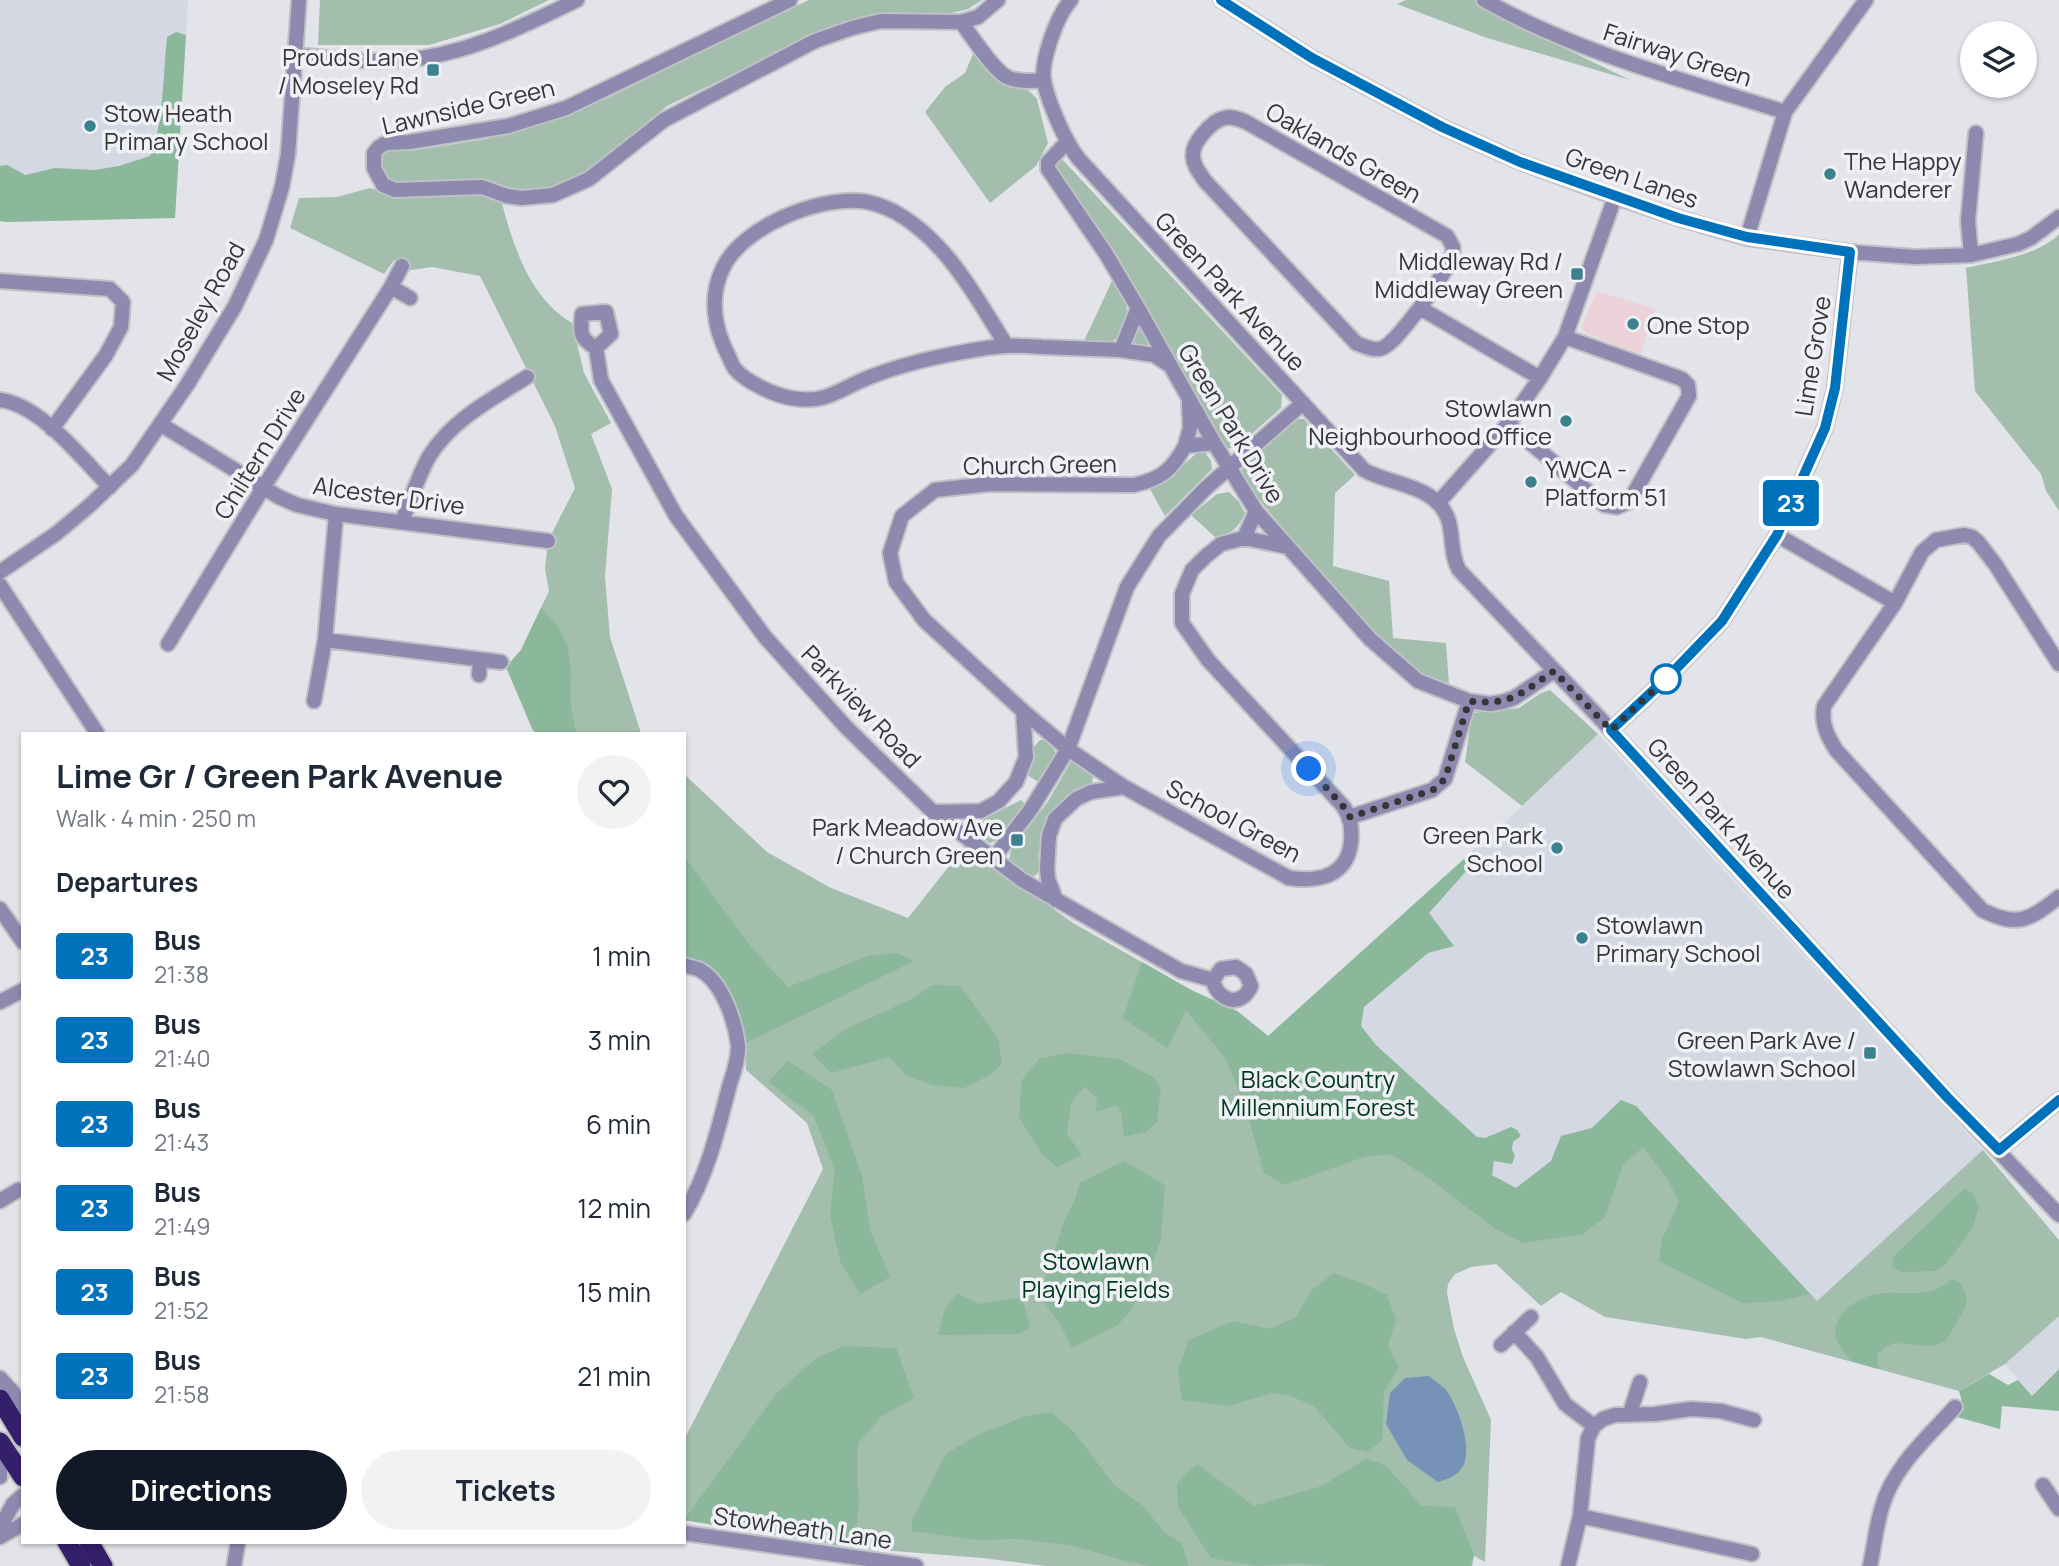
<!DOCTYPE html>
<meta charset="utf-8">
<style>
:root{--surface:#fff;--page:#f2f2f3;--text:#1f2937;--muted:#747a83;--accent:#111827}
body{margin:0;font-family:Manrope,sans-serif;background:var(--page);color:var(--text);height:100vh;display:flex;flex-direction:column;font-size:26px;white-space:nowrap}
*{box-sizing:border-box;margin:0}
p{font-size:23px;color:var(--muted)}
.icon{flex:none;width:38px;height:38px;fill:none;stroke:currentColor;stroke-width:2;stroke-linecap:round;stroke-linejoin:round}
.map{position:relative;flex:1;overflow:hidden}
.sheet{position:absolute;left:21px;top:732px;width:665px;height:812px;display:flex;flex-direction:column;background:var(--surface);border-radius:0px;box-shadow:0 2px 5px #0004}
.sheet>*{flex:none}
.badge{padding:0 14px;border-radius:5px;font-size:24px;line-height:46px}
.controls{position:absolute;left:1960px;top:21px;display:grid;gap:14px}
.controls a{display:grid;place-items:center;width:77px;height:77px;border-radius:50%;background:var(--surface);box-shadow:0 2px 5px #0004;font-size:35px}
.you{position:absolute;width:35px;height:35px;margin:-18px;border:5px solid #fff;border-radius:50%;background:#1a73e8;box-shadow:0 0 0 10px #1a73e833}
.map>.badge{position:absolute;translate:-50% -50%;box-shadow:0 0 0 4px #fff}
h2{padding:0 35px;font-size:26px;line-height:63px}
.round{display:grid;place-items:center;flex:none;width:74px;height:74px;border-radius:37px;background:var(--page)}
.headline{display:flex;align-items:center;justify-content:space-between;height:119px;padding:0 35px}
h1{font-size:33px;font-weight:700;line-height:52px}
.action{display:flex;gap:14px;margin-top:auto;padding:14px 35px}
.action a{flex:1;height:80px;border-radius:42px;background:var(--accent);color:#fff;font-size:28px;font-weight:700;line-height:80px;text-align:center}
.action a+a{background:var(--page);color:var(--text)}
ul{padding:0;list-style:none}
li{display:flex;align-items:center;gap:21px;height:84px;padding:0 35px}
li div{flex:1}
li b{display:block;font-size:26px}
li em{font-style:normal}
li .badge{min-width:77px;font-weight:700;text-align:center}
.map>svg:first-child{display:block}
.commercial{fill:#ecd3da}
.built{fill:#d3d8e3}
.green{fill:#a3beac}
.forest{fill:#8bb79a}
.water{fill:#7693b7}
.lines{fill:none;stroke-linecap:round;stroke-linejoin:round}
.minor-casing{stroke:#bfc1c5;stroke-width:18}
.highway-casing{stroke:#bfc1c5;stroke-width:23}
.minor{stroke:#8e89af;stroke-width:14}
.highway{stroke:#341f6a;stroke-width:19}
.line-casing{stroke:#fff;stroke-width:16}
.line{stroke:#0072bc;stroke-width:10}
.walk{stroke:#353637;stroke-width:7;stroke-dasharray:0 12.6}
.poi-dot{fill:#3c818e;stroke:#f0f1f6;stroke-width:2.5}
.stop-dot{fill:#fff;stroke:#0072bc;stroke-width:3.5}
.labels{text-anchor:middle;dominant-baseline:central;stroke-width:7;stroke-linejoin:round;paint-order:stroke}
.street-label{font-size:24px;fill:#353637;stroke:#f0f1f6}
.poi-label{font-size:24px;fill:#353637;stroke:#f0f1f6;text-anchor:end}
.park-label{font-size:24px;fill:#00381d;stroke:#f0f1f6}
</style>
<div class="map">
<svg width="2059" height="1566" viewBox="0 0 2059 1566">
<rect width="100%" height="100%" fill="#e2e4e9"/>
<path class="commercial" d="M1597 291 1656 309 1640 355 1586 333 1581 327Z"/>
<path class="built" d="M0 0H188L175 218 6 222 0 221Z
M1598 734 1983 1150 1817 1302 1636 1106 1527 1209 1268 1036 1522 806Z
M2059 1316V1369L2032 1396 2005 1364Z"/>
<path class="green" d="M320 0H549L500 24 429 45H318Z
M809 0H982L968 9 938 16 869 19 835 25 667 106 603 159 580 175 546 189 519 193 458 182H402L388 179 381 173 380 161 384 152 392 147 411 151 487 139 551 120 608 98 734 34Z
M1406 0H1474L1525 29 1630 80 1487 38 1397 4Z
M975 49 998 79 1029 91 1037 99 1048 143 1036 166 990 203 925 112 945 87 965 73Z
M1060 157 1282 395 1281 408 1238 446 1227 449 1213 430 1122 266 1054 168 1055 162Z
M370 188 388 194 500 196C512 242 528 297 572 323L584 373 611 423 591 434 612 489 605 577 610 637 641 733H535L532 729 506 667 521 650 549 591 545 569 548 541 575 488 555 426 480 276 432 267 411 270 394 260 384 274 290 228 299 198 337 197Z
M2059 234V511L2046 491 2041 474 1975 391 1966 268C1995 261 2038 256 2059 234Z
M1113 279 1125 301 1129 317 1122 334 1111 342 1083 343Z
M1140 323 1154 349 1129 346Z
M1297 419H1304L1355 475 1335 493 1333 566 1389 581 1393 638 1446 643 1449 686 1422 677 1369 632 1243 480 1241 472 1246 462Z
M1199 451 1205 452 1211 461 1212 469 1165 516 1150 489 1166 480Z
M1229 492 1239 502 1245 513C1238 529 1231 534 1215 537L1191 515 1217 494Z
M1550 690 1598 734 1522 806 1465 762 1472 713 1519 708 1541 693Z
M1040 740H1050L1056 754 1045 775 1038 782 1026 774 1033 748Z
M1072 760 1082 765 1093 776 1092 783 1079 792 1046 828 1038 855 1040 869 1037 874 1032 877 1009 861 1011 850 1047 803Z
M684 774 767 852 831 888 908 918 965 846 1073 923 1191 990 1237 1011 1268 1036 1527 1209 1636 1106 1817 1301 1983 1150 2059 1240V1316L2005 1364 1959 1391 1761 1337 1746 1339 1605 1317 1561 1292 1541 1306 1496 1264 1471 1267 1455 1274 1448 1284 1447 1293 1454 1329 1463 1357 1491 1420 1485 1562 1474 1556 1472 1566H1046L983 1558 855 1548 684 1520V1440L823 1169 807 1123 746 1070C746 1019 735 977 684 956Z
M1021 800 1025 804 1001 838 990 843 980 836 978 829 984 819Z"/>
<path class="forest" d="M176 32 186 35 175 218 6 222 0 221V166L7 165 25 175 55 168 95 170 119 166 150 156C164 124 163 73 167 37Z
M541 608 557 625 568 647 571 676 570 701 576 733H535L506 667 521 650Z
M1474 850 1477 859 1429 913 1454 946 1428 953 1364 1007 1361 1026 1376 1045 1477 1137 1485 1138 1511 1127 1517 1130 1521 1136 1513 1142 1512 1150 1515 1155 1512 1164 1494 1161 1492 1175 1516 1188 1551 1161 1561 1136 1592 1128 1621 1100 1636 1106 1810 1294 1780 1301 1743 1303 1659 1261 1662 1239 1679 1202 1669 1182 1643 1147 1623 1165 1605 1217 1583 1234 1523 1243 1494 1228 1430 1179 1391 1154 1364 1157 1284 1185 1264 1173 1246 1109 1226 1059 1186 1010 1168 1048 1123 1018 1142 962 1191 990 1237 1011 1268 1036Z
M684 856 752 948 788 987 868 956 896 953 914 961 746 1043C739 1002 725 973 684 956Z
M932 985 960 986 998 1038 1002 1064 988 1076 964 1088 932 1085 906 1075 889 1057 831 1073 812 1054 846 1029 912 999Z
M1068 1053 1120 1059 1154 1078 1161 1088 1157 1122 1146 1132 1124 1137 1121 1110 1116 1105 1096 1112 1097 1099 1085 1087 1071 1102 1067 1134 1082 1155 1057 1167 1042 1154 1019 1117 1022 1080 1039 1059Z
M788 1061 832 1090 862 1176 870 1229 890 1277 860 1294 840 1261 830 1215 835 1171 814 1116 768 1082Z
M1124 1161 1165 1185 1161 1238 1150 1272 1133 1307 1118 1325 1072 1348 1061 1326 1040 1296 1064 1221 1074 1202 1080 1183Z
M1964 1189 1973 1193 1979 1207 1972 1229 1946 1264 1936 1271 1901 1272 1892 1266 1894 1256Z
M1334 1273 1364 1284 1387 1295 1396 1319 1388 1346 1399 1368 1384 1391 1382 1440 1368 1452 1350 1448 1314 1406 1288 1395 1272 1393 1228 1406 1182 1400 1178 1370 1189 1340 1233 1321 1269 1329 1295 1318 1312 1290Z
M1951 1279 1960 1283 1965 1292 1967 1304 1946 1341 1933 1346 1894 1343 1884 1348 1877 1355 1879 1369 1851 1361C1846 1354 1838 1345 1836 1337 1831 1315 1858 1297 1877 1294 1893 1291 1911 1295 1927 1292 1937 1291 1943 1286 1951 1279Z
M957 1293 978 1304 1022 1297 1030 1327 1019 1334 938 1335 945 1309Z
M844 1346 896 1348 914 1398 882 1416 858 1443 857 1476 859 1500 855 1548 684 1520 776 1394 815 1359Z
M2059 1369V1411L2002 1406 2000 1429 1957 1417 1964 1409 1959 1391 1989 1374 2008 1385 2018 1380 2032 1396Z
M1051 1412 1074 1432 1114 1485 1143 1506 1164 1532 1182 1544 1189 1566H1150L1122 1560 1070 1545 1015 1539 977 1540 912 1531V1520L946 1454 979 1434 1026 1416Z
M1366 1459 1385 1465 1422 1506 1455 1507 1474 1555 1471 1566H1327L1298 1563 1259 1566 1211 1558 1178 1507 1177 1483 1197 1464 1254 1506 1322 1486Z"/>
<path class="water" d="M1429 1376C1434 1381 1442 1385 1446 1390 1458 1406 1474 1450 1462 1468 1456 1477 1447 1479 1438 1482L1407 1460 1386 1424 1390 1393 1405 1378Z"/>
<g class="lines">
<defs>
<path id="minor" d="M790 0 566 108 508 126 409 142 386 143 379 147 374 153V168L383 185 395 190 482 187 507 196 521 198 553 195 589 179 664 120 815 41 852 28 881 21 961 22 978 17 998 0
M1071 0C1057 15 1040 62 1044 82 1049 104 1065 141 1078 158L1364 470C1392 486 1438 484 1449 522 1453 538 1451 556 1459 570L1611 730 1947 1097 2059 1215
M1221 0 1312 58 1442 127 1520 162 1615 197 1678 218 1747 238 1850 252 1915 257 1971 255 2018 244 2031 238 2059 217
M1484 0C1578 53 1683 80 1785 112
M961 22C971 35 995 73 1009 78 1020 82 1032 81 1044 80
M295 55C331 58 368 63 404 60 467 55 521 27 577 0
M1066 143 1048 162V169L1106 254 1138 308 1214 443 1256 511 1370 639 1418 681 1469 701 1490 704 1502 702 1514 698 1554 671
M1747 238 1785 112 1866 0
M1971 255 1968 221 1976 133
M0 281 110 289 123 302 121 327 106 355 52 429
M391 287 410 298
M1420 308 1452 260 1453 247 1447 236 1246 122C1239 119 1232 116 1224 118 1212 121 1192 142 1193 156 1193 166 1200 173 1205 181L1356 343C1363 346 1371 350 1379 349 1392 347 1411 318 1420 308L1540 378
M1006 345C976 297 947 241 895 212 885 207 872 202 860 201 817 197 742 227 723 268 709 296 714 328 728 355 730 359 732 365 735 369 746 382 774 395 791 398 827 405 840 388 870 377 895 367 927 359 952 354 969 351 987 347 1005 346 1017 345 1030 346 1042 347 1068 348 1095 349 1121 350L1138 308
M596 348C578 337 581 333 582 314L606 312 611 334 596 348 601 380 676 516 765 637 846 727 933 812 1022 880 1181 971 1213 980 1221 969 1236 967 1246 974 1251 986C1249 990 1247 994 1244 996 1230 1007 1215 993 1213 980
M1121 350 1154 355 1169 365
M0 400C41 405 82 459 110 487
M160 424 279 497 297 505 336 514 548 541
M1508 424 1604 505 1617 507 1629 502 1689 396 1688 385 1682 379 1565 337
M1214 443 1185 446C1172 470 1161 479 1134 485L989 484 935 490 902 516 890 553 896 582 924 620 1023 711 1068 749 1124 787 1289 878C1318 882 1347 877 1351 842 1352 828 1351 818 1343 806L1208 660 1182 623V594L1192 570 1206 556 1221 544 1244 538 1256 511
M1185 446 1190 428 1189 402
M1438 503 1508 424 1540 378 1565 337 1615 197
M402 521C411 500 418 475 430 455 453 419 492 399 527 377
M1777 535 1895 603
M1244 538 1288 547
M0 572 57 533 88 507 132 465 187 385 235 306 266 240 282 187 288 154 299 0
M0 585 97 733
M325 640 501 662
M168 644 263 488 391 287 402 266
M2059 664 1995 564 1978 542 1972 537 1964 535 1936 540 1922 552 1895 603 1824 706C1821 724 1827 735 1836 750L1982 910C2018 928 2029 920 2059 897
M479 675 480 660
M314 701 325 640 336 514
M1611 730 1671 674 1722 621 1777 535 1825 428 1835 388 1850 252
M933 812 981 811 999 801 1016 782 1026 757 1023 711
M1350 817 1432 790 1445 779 1469 701
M993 859 1031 809 1068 749 1127 587 1159 536 1206 488 1303 403
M1056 900 1048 879 1047 868 1049 836 1055 819 1076 799 1091 792 1124 787
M0 909 23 942
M684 965C689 967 696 968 700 970 722 982 735 1020 738 1045 739 1058 733 1074 729 1087 718 1130 707 1176 684 1214
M0 1002 23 990
M1999 1150 2059 1100
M0 1201 18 1190
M1514 1332 1537 1357 1565 1404 1594 1426
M1501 1345 1531 1317
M0 1378 11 1390 23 1408
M1630 1413 1640 1382
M0 1458V1477
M2043 1485 2059 1509
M1580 1516 1752 1554
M0 1528 13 1504 23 1495
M684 1533 916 1566
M0 1537 23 1524
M234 1566 238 1542
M1568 1566 1580 1516 1588 1438 1594 1426 1603 1419 1615 1415 1655 1414 1691 1409 1721 1411 1754 1420
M1870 1566C1874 1547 1876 1526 1882 1507 1893 1467 1928 1437 1955 1407"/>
<path id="highway" d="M0 1399 23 1437
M0 1442 23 1477
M67 1542 81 1566
M89 1542 103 1566"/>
</defs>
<use href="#minor" class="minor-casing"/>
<use href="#highway" class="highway-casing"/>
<use href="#minor" class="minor"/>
<use href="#highway" class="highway"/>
</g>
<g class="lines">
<defs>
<path id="line" d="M1221 0 1312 58 1442 127 1520 162 1678 218 1747 237 1850 252 1835 388 1825 428 1777 535 1722 621 1671 674 1611 730 1947 1097 1999 1150 2059 1100"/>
</defs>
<use href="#line" class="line-casing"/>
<use href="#line" class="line"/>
<path class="walk" d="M1309 769 1343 806 1350 817 1433 790 1445 779 1469 701C1512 706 1521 693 1554 671L1611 730 1671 674 1666 679"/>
</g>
<g class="poi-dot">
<rect x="426" y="63" width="14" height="14" rx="3.5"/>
<circle cx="90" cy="126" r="7"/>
<circle cx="1830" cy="174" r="7"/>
<rect x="1570" y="267" width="14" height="14" rx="3.5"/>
<circle cx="1633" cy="324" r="7"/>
<circle cx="1566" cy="421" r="7"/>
<circle cx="1531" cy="482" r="7"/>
<rect x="1010" y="833" width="14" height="14" rx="3.5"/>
<circle cx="1557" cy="848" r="7"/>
<circle cx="1582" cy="938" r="7"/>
<rect x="1863" y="1046" width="14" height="14" rx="3.5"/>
</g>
<circle class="stop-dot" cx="1666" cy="679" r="14"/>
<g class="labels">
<g class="street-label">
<text transform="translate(1678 54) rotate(18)">Fairway Green</text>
<text transform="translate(468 106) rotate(-13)">Lawnside Green</text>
<text transform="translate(1344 152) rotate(30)">Oaklands Green</text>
<text transform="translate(1632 177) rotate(19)">Green Lanes</text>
<text transform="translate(1231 291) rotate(47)">Green Park Avenue</text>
<text transform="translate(200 311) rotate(-61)">Moseley Road</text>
<text transform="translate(1812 356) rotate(-81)">Lime Grove</text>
<text transform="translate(1232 423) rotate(59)">Green Park Drive</text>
<text transform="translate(259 453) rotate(-58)">Chiltern Drive</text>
<text transform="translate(1040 464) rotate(-1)">Church Green</text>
<text transform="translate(389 495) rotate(8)">Alcester Drive</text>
<text transform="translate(862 706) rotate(46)">Parkview Road</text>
<text transform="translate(1722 818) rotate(48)">Green Park Avenue</text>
<text transform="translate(1234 820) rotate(28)">School Green</text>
<text transform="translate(803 1527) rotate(8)">Stowheath Lane</text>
</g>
<g class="poi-label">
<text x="419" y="56">Prouds Lane<tspan x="419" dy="28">/ Moseley Rd</tspan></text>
<text x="104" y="112" text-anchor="start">Stow Heath<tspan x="104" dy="28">Primary School</tspan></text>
<text x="1844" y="160" text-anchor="start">The Happy<tspan x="1844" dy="28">Wanderer</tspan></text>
<text x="1563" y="260">Middleway Rd /<tspan x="1563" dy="28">Middleway Green</tspan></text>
<text x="1647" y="324" text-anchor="start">One Stop</text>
<text x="1552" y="407">Stowlawn<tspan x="1552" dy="28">Neighbourhood Office</tspan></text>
<text x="1545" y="468" text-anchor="start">YWCA -<tspan x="1545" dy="28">Platform 51</tspan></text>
<text x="1003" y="826">Park Meadow Ave<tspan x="1003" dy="28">/ Church Green</tspan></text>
<text x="1543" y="834">Green Park<tspan x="1543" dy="28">School</tspan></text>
<text x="1596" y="924" text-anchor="start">Stowlawn<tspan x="1596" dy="28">Primary School</tspan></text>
<text x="1856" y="1039">Green Park Ave /<tspan x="1856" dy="28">Stowlawn School</tspan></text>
</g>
<g class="park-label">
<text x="1318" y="1078">Black Country<tspan x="1318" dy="28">Millennium Forest</tspan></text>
<text x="1096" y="1260">Stowlawn<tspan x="1096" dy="28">Playing Fields</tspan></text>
</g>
</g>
</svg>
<div class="controls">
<a><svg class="icon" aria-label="layers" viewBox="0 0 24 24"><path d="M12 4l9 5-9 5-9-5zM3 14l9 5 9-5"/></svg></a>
</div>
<div class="you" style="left:1309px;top:769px"></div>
<b class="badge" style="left:1791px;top:503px;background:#0072bc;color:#fff">23</b>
<section class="sheet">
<div class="headline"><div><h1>Lime Gr / Green Park Avenue</h1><p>Walk · 4 min · 250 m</p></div><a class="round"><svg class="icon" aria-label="heart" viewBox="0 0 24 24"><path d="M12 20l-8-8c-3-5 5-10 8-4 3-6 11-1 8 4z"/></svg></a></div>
<h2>Departures</h2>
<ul>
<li><span class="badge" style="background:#0072bc;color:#fff">23</span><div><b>Bus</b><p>21:38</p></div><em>1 min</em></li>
<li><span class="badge" style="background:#0072bc;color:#fff">23</span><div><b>Bus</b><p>21:40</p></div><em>3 min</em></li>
<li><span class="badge" style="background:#0072bc;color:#fff">23</span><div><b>Bus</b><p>21:43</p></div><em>6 min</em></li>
<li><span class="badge" style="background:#0072bc;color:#fff">23</span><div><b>Bus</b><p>21:49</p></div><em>12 min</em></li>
<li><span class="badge" style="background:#0072bc;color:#fff">23</span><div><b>Bus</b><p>21:52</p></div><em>15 min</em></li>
<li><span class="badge" style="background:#0072bc;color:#fff">23</span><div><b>Bus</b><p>21:58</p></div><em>21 min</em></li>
</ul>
<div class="action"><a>Directions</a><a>Tickets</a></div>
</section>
</div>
